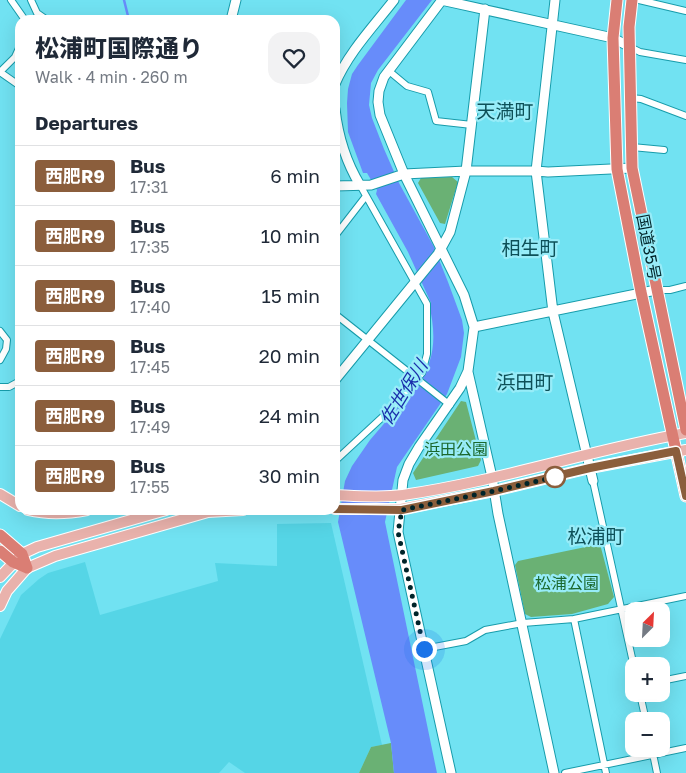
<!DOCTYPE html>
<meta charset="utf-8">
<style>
:root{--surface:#fff;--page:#f2f2f3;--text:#1f2937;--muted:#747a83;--line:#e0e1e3}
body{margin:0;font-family:"Golos Text","Noto Sans JP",sans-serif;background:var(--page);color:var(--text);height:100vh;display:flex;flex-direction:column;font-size:19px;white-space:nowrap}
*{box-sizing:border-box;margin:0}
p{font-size:16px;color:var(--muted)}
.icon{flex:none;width:28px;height:28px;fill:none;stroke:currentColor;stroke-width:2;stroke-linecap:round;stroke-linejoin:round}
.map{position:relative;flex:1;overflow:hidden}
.drawer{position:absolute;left:15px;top:15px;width:325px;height:500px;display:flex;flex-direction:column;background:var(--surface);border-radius:15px;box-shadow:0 5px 20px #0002}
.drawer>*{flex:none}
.badge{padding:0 10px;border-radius:4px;font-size:18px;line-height:32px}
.needle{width:32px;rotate:24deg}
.tools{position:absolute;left:625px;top:602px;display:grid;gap:10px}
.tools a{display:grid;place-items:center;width:45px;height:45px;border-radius:10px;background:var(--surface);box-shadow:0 5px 20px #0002;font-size:25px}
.you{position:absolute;width:25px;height:25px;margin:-12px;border:4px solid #fff;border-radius:50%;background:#1a73e8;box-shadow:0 0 0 8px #1a73e833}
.map>.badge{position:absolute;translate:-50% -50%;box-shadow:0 0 0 2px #fff}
h2{padding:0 20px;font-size:19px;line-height:45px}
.round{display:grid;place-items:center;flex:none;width:52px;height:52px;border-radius:15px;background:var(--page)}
.summary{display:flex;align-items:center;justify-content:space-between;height:85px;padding:0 20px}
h1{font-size:24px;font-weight:800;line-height:38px}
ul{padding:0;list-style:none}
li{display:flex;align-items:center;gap:15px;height:60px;padding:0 20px;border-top:1px solid var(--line)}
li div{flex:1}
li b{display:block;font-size:19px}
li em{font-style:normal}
li .badge{min-width:55px;font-weight:700;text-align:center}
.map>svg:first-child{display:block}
.built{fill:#55d5e6}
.park{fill:#6ab174}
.water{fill:#678cfa}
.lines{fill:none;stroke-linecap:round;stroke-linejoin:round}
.stream{stroke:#678cfa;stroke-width:2.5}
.street-casing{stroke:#179cab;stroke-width:8}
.secondary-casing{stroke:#179cab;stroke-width:11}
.primary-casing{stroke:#fff;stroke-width:12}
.highway-casing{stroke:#fff;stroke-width:13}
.street{stroke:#fff;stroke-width:6}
.secondary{stroke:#fff;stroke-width:9}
.primary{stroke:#e9b2ac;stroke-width:10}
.highway{stroke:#da7e74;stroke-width:11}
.line-casing{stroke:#fff;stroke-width:11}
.line{stroke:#8b5e3c;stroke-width:8}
.walk{stroke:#002429;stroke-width:5;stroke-dasharray:0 9}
.stop-dot{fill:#fff;stroke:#8b5e3c;stroke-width:2.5}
.labels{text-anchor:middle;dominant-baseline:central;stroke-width:4.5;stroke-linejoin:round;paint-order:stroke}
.street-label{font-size:16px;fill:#002429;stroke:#97ecf8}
.park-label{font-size:16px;fill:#1b682d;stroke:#97ecf8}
.water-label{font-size:18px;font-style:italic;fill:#1a2eab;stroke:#97ecf8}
.quarter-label{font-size:19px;fill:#0d5058;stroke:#97ecf8}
</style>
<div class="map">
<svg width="686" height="773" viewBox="0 0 686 773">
<rect width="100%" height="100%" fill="#71e2f2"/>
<path class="built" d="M331 523 382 745 371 747 359 773H245L229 762 219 773H0V639L21 595 39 579 48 573 85 562 100 615 218 581 215 563 277 566V524Z"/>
<path class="park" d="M452 177 458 182 445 224 440 223 418 183 421 178Z
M461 401 466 402 481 460 478 466 416 480 413 473Z
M600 544 614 597 608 604 572 614 531 617 525 614 515 565 518 561Z
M391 743 394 773H359L371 747Z"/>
<path class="water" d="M406 0H432L378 70 371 83 369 105 372 118 384 149 399 183 434 247 448 282 462 320 464 333 461 357 447 394 397 467 385 522 437 773H394L391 743 338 522 345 481 352 466 370 440 418 384C436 359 436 334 429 304L431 303 408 252 376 194 377 190 367 173H363L348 132 347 103 348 89 352 74 358 65Z"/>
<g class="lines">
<path class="stream" d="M124 0 129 20"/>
<defs>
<path id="street" d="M11 0 25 20
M31 0 37 13 47 20
M639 0 686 11
M630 47 640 52 686 60
M389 71 407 86 428 92 436 121 472 125
M0 72 15 57 20 46
M0 72 20 86
M631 98 641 99 686 116
M632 147 664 150
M335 236 366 196
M656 290H670L686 286
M335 314 450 405
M0 331 7 340 6 349 0 360
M0 387H9L20 381
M335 461 390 410 422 373 427 354V304L360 185
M593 481 634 667
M574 619 606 773
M424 649 466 641 485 630 523 623 574 619 686 596
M661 681 686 676
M640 694 646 721
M652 749 657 773
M565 773 686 748"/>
<path id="secondary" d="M441 0 613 38 630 47
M442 0 384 77 379 91 378 102 380 115 404 174 464 295 474 327 468 371 460 388 419 447 409 464 403 480 398 532 451 773
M555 0 536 171 553 312 593 481
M231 20 236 0
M335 84C348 53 373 27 394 0
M335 109C338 135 346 162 360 185
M335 186 371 185 404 174 466 171H536L548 172 632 168
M474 327 656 290
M468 372 492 477 498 514 554 773
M335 380 438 254 450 232 466 171 485 9"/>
<path id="primary" d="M0 494 20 506
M335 495C357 496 381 498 403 495 499 481 591 450 686 433
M335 509H401L494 491 590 468 686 450
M28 510C49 515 67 514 87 510
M0 577 22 554 37 547 166 510
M0 606 7 591 27 568 55 556 208 512 243 510"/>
<path id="highway" d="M617 0 613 38 617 169 641 292 686 496
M632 0 629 27 632 168 686 430
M0 535 22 554 27 568
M0 551 13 562 27 568"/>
</defs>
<use href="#street" class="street-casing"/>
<use href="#secondary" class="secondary-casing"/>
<use href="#primary" class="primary-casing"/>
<use href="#highway" class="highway-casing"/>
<use href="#street" class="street"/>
<use href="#secondary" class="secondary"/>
<use href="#primary" class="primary"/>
<use href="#highway" class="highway"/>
</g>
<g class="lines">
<defs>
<path id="line" d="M335 509 402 510 494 491 590 468 676 451 686 496"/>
</defs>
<use href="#line" class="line-casing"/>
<use href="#line" class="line"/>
<path class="walk" d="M424 649 398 532 402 510 494 491 555 477"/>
</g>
<circle class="stop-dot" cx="555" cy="477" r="10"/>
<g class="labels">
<g class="street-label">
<text transform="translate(649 247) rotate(79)">国道35号</text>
</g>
<g class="park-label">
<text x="456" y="449">浜田公園</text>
<text x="567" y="583">松浦公園</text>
</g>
<g class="water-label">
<text transform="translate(403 392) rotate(-58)">佐世保川</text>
</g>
<g class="quarter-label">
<text x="505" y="110">天満町</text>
<text x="530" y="247">相生町</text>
<text x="525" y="381">浜田町</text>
<text x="596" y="535">松浦町</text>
</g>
</g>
</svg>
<div class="tools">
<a><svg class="needle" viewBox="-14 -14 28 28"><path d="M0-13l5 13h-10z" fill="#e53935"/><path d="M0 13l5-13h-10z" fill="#747a83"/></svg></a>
<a>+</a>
<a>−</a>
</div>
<div class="you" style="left:424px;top:649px"></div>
<section class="drawer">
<div class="summary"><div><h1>松浦町国際通り</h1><p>Walk · 4 min · 260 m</p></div><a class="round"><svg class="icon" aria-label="heart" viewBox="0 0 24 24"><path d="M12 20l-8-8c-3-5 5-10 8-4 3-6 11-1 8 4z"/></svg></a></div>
<h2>Departures</h2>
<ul>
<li><span class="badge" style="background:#8b5e3c;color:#fff">西肥R9</span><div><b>Bus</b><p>17:31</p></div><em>6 min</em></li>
<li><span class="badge" style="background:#8b5e3c;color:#fff">西肥R9</span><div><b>Bus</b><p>17:35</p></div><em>10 min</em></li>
<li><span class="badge" style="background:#8b5e3c;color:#fff">西肥R9</span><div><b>Bus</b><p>17:40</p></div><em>15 min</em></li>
<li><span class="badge" style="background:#8b5e3c;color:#fff">西肥R9</span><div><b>Bus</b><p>17:45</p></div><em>20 min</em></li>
<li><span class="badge" style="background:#8b5e3c;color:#fff">西肥R9</span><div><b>Bus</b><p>17:49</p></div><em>24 min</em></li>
<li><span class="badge" style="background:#8b5e3c;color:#fff">西肥R9</span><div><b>Bus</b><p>17:55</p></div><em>30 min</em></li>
</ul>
</section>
</div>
